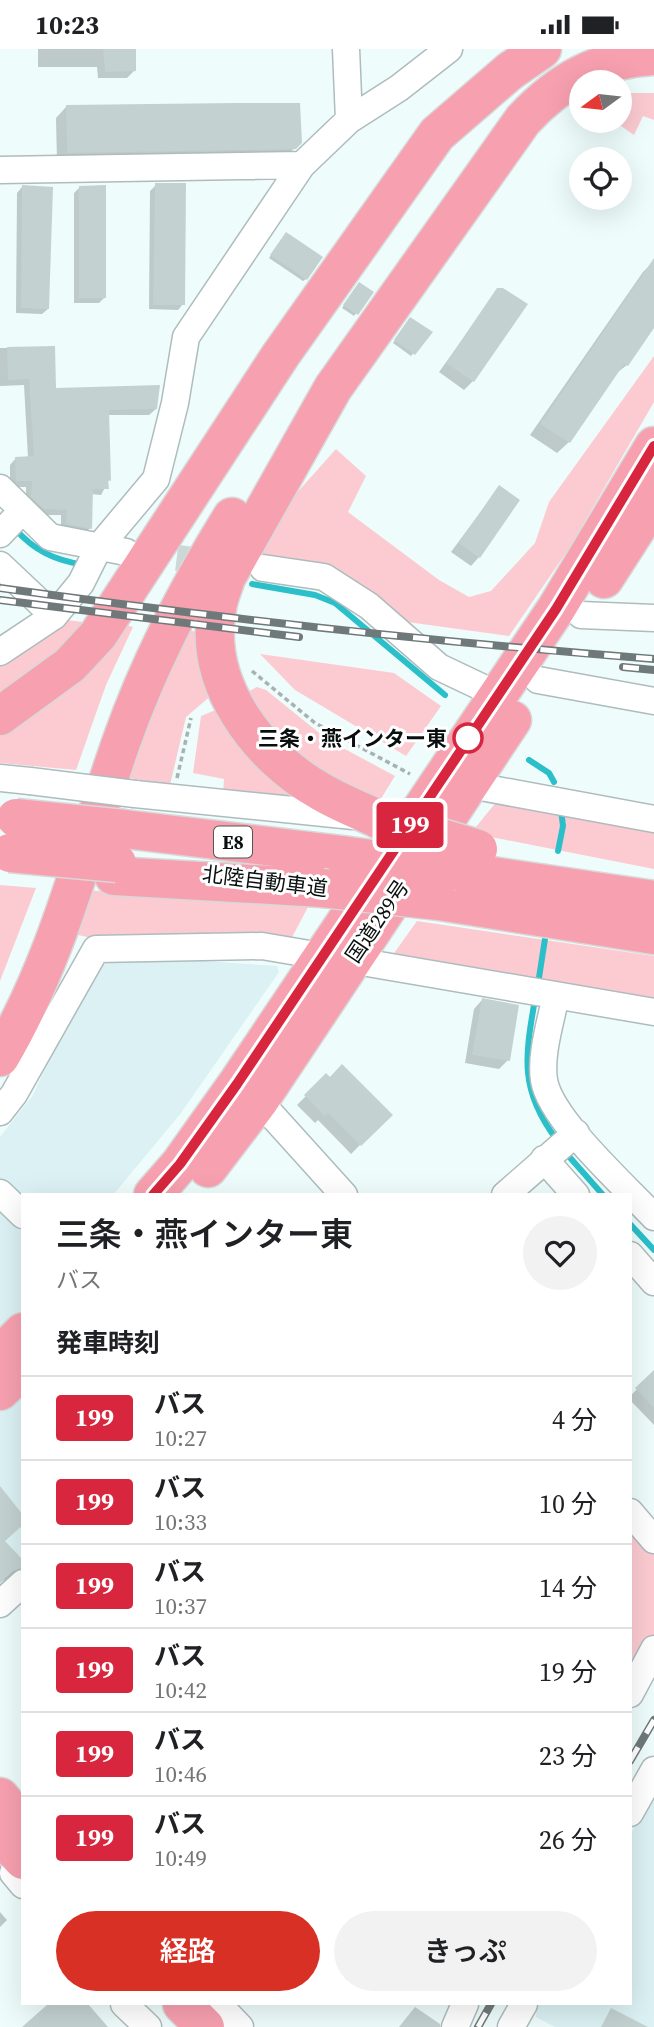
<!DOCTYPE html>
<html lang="ja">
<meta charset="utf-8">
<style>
:root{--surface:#fff;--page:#f2f2f2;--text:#202124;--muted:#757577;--line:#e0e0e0;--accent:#d93025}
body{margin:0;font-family:"Source Serif 4","Noto Sans JP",serif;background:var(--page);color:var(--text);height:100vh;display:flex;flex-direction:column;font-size:26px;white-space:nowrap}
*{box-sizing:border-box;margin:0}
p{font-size:23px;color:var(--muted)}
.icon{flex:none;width:38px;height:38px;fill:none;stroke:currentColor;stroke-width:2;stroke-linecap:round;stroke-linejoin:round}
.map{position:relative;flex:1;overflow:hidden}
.sheet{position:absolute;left:21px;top:1144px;width:611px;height:812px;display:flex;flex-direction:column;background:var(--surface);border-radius:0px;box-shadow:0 7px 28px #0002}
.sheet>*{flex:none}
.badge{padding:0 14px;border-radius:5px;font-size:24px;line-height:46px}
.needle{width:46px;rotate:255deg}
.buttons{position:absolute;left:569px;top:21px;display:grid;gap:14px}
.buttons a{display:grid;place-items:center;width:63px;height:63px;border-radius:50%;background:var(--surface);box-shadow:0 7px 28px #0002;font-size:35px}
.map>.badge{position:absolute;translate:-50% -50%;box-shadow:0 0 0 4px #fff}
h2{padding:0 35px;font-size:26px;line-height:63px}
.round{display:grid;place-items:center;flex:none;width:74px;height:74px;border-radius:37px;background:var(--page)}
.head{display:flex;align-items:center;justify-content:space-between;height:119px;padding:0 35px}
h1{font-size:33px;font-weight:600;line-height:52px}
.cta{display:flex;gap:14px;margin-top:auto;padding:14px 35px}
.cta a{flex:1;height:80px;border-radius:42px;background:var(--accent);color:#fff;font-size:28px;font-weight:600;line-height:80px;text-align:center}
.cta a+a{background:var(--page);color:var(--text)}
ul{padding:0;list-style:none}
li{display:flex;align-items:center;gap:21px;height:84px;padding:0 35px;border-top:2px solid var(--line)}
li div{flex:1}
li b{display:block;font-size:26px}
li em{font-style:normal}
li .badge{min-width:77px;font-weight:700;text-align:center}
.status{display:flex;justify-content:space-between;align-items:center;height:49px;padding:0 35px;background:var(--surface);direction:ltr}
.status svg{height:19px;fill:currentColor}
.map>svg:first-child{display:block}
.built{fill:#dbf1f3}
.green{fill:#fccbd2}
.shadow{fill:#0003}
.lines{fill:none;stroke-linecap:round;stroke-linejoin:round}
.stream{stroke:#2abfc9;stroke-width:6}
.building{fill:#c3d1d1}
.minor-tunnel{stroke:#ccd8d8;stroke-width:26;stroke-dasharray:26 13;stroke-linecap:butt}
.minor-casing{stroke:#aebcbd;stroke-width:29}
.highway-casing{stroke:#d8d8d8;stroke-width:41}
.path{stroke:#a7b3b3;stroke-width:3.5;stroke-dasharray:5 3.5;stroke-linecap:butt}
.minor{stroke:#fff;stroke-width:26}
.highway{stroke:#f7a0b0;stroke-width:38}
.rail-casing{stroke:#707979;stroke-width:8}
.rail{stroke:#fff;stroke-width:5;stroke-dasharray:16;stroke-linecap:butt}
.minor-bridge-casing{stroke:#aebcbd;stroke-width:29;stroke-linecap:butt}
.highway-bridge-casing{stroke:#d8d8d8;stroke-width:41;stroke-linecap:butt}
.minor-bridge{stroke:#fff;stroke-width:26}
.highway-bridge{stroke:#f7a0b0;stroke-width:38}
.line-casing{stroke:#fff;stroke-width:16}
.line{stroke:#d7263d;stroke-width:10}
.stop-dot{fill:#fff;stroke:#d7263d;stroke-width:3.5}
.labels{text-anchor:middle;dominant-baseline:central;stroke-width:6;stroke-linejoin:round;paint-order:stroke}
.shield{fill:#fff;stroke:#535656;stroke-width:2}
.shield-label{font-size:19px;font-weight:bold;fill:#090e0e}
.stop-label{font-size:21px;font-weight:bold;fill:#090e0e;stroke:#fff;text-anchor:end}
.street-label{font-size:21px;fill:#090e0e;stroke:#fff}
</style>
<div class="status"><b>10:23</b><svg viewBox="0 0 49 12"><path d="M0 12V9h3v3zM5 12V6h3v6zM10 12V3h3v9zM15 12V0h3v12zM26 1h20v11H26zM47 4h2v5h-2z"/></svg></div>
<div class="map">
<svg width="654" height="1978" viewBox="0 0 654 1978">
<rect width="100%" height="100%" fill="#eefcfc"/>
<path class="built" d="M97 905 277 917 279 923 181 1064 113 1146H23V1527L0 1548V1088L33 1046Z
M654 1743V1978H555L536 1968V1955H630V1786Z"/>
<path class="green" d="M620 44H654V71L643 67 634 86 614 72H620Z
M654 307V353L570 498 509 587 400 572 256 505 277 466 336 400 366 427 348 463 439 531 469 548 491 542 535 494 549 453Z
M67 571 91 574 0 650V616Z
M118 574 133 578 106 636 76 721 0 714V682Z
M181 580 203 584 213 645 186 668 170 736 123 728Z
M260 605 394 624 441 657 406 707 295 641Z
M257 638 266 641 328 691 395 727 377 756 325 733 240 647Z
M218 660 310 753 223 746 224 730 193 724 201 667Z
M497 752 654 778V820L471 784Z
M0 836 36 839 0 932Z
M84 841 309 856 288 896 92 889 69 884Z
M417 872 654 907V950L392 907Z
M630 1481 654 1499V1594L630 1642Z"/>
<path class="shadow" d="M38 0H134L135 21 127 29H98L97 18H38Z
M66 58 300 94 283 110 57 114 56 69Z
M156 136 183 255 178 261 149 260 150 142Z
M22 138 48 260 42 265 16 264 17 144Z
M80 138 105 248 99 254H74V144Z
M284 187 306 230 303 232 269 209Z
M654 212V276L627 316 614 326 569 393 557 404 530 386 643 223Z
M357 237 372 243 354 267 342 259Z
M498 241 473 332 464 341 439 323Z
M408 272 431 283 411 307 393 294Z
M0 299H54V341L156 360 149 366H107L109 431 101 446 91 445 90 479 84 485 61 481V466H37L26 454V438H10V416L16 409H28L24 336 0 337Z
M499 438 479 508 471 517 451 503Z
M482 951 508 1011 499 1020 465 1014 474 960Z
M326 1027 390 1066 351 1105 318 1071 315 1074 297 1056Z
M654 1324V1376L630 1351V1347Z
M0 1440 3 1492 23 1518 14 1527 0 1533Z
M0 1863 7 1871 0 1878Z"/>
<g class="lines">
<path class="stream" d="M15 480C35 502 54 511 84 516
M252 535 315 546 335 554 445 646
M529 711 549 724 554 733
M558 802 563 777 561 761
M538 935 545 890
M535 950C525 1008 519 1041 557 1091
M565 1103 603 1146
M630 1175 654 1201"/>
</g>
<path class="building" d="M103 0H136V22L105 23Z
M236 54H300L302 94 296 100 67 104 66 56Z
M155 134H186L185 256H153Z
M22 136 53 138 49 260 21 259Z
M106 136V249H79V137Z
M286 183 323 208 307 231 270 206Z
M654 209V279L628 317 624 315 570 394 540 375Z
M359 233 374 243 358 266 343 256Z
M497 239H503L528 255 474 333 446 314Z
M410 268 433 283 415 306 394 291Z
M55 297 56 339 160 336 157 360 109 361 111 432 108 431 109 440H93L92 480 66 475 67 461 44 460 31 448 32 432H16L15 408 34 407 29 330 8 331 7 298Z
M499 436 520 451 480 509 459 494Z
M482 949 519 956 510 1012 472 1006Z
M342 1015 393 1066 361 1097 328 1064 325 1067 304 1046 326 1024 330 1028Z
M654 1321V1359L635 1339Z
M0 1437 23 1466V1476L5 1492 23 1511V1519L13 1522 0 1534Z
M48 1955H88L108 1978H22Z
M415 1958 440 1975V1978H399Z
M611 1959 648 1978H601Z"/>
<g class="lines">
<path class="minor-tunnel" d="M138 504 218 514"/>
<defs>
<path id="minor" d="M346 0 349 71
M0 121 302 116
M0 439 50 488 126 503
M0 485 21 463
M0 516 54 567
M263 519 324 528 369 557 439 618 498 646
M581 566 654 569
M0 603 54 567 81 534 99 498 156 430 175 354 186 288 302 116 349 71 399 39 449 0
M538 631 654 652
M0 729 30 732
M470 736 654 770
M135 745 353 767
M350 911 654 963
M556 946C551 972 540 1005 544 1031 550 1070 626 1138 654 1168
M247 1042 259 1052 344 1146
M0 1063 14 1045 96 900 262 897 321 907
M544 1110 576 1146
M0 1144 23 1166
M505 1146 576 1084
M630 1206 654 1233
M630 1463 654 1491
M0 1555 23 1534
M630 1645 654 1600
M630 1764 654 1721
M23 1815 13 1824 23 1836
M124 1955 148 1978
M218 1955 240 1978
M455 1978 465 1955
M511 1978 524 1955"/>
<path id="highway" d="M604 530 654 452
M0 667 70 616 98 586 280 307 437 85 510 22 542 0
M378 770C359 761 338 753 320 742 258 707 203 635 217 560 218 550 223 539 226 529L333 339 523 71C560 31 599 10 654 7
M124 780 342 806
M458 822 654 851
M114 827 322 839
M439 852 654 886
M0 1008C58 910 84 798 122 691 150 612 188 539 232 468
M208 1119 259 1052 512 671
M153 1146 180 1115 237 1035 556 560 654 397
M0 1306 23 1283
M0 1342 23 1320
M0 1748 23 1775
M0 1786 23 1811
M182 1955 205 1978"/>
</defs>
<use href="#minor" class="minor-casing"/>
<use href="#highway" class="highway-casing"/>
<path class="path" d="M252 622 315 674 410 725
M177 729 191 669"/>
<use href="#minor" class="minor"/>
<use href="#highway" class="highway"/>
<defs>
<path id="rail" d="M0 539C218 569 435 593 654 610
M0 551 299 588
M623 618 654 621
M630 1712 654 1671
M478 1978 491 1955"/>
</defs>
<use href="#rail" class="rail-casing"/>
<use href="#rail" class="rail"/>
<defs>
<path id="minor-bridge" d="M30 732 135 745"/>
<path id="highway-bridge" d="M16 769 124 780
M378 770 478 800
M10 804 117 814
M342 806 458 822
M322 839 439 852"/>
</defs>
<use href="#minor-bridge" class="minor-bridge-casing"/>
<use href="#highway-bridge" class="highway-bridge-casing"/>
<use href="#minor-bridge" class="minor-bridge"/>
<use href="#highway-bridge" class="highway-bridge"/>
</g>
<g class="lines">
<defs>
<path id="line" d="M153 1146 180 1115 237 1035 556 560 654 397"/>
</defs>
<use href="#line" class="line-casing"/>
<use href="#line" class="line"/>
</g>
<circle class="stop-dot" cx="468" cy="689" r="14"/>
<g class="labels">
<rect class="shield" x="214" y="777.5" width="38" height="31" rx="5"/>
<g class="shield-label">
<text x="233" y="793">E8</text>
</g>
<g class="stop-label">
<text x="447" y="689">三条・燕インター東</text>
</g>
<g class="street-label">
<text transform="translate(265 832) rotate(7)">北陸自動車道</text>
<text transform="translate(377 872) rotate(-56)">国道289号</text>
</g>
</g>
</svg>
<div class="buttons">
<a><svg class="needle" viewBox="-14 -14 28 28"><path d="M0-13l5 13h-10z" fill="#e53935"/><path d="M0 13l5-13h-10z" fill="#757577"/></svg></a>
<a><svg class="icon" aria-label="locate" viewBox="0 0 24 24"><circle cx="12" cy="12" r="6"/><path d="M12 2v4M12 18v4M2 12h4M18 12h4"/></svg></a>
</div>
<b class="badge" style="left:410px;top:776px;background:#d7263d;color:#fff">199</b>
<section class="sheet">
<div class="head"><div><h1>三条・燕インター東</h1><p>バス</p></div><a class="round"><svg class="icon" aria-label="heart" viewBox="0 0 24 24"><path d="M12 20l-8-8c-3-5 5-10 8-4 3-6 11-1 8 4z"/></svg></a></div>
<h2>発車時刻</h2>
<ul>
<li><span class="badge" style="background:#d7263d;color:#fff">199</span><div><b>バス</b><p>10:27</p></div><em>4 分</em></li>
<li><span class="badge" style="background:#d7263d;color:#fff">199</span><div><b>バス</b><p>10:33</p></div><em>10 分</em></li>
<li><span class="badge" style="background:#d7263d;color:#fff">199</span><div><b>バス</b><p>10:37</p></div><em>14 分</em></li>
<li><span class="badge" style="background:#d7263d;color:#fff">199</span><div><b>バス</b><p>10:42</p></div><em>19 分</em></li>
<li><span class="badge" style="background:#d7263d;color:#fff">199</span><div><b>バス</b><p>10:46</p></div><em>23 分</em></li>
<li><span class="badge" style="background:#d7263d;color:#fff">199</span><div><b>バス</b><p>10:49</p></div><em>26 分</em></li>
</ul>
<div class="cta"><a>経路</a><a>きっぷ</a></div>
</section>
</div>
